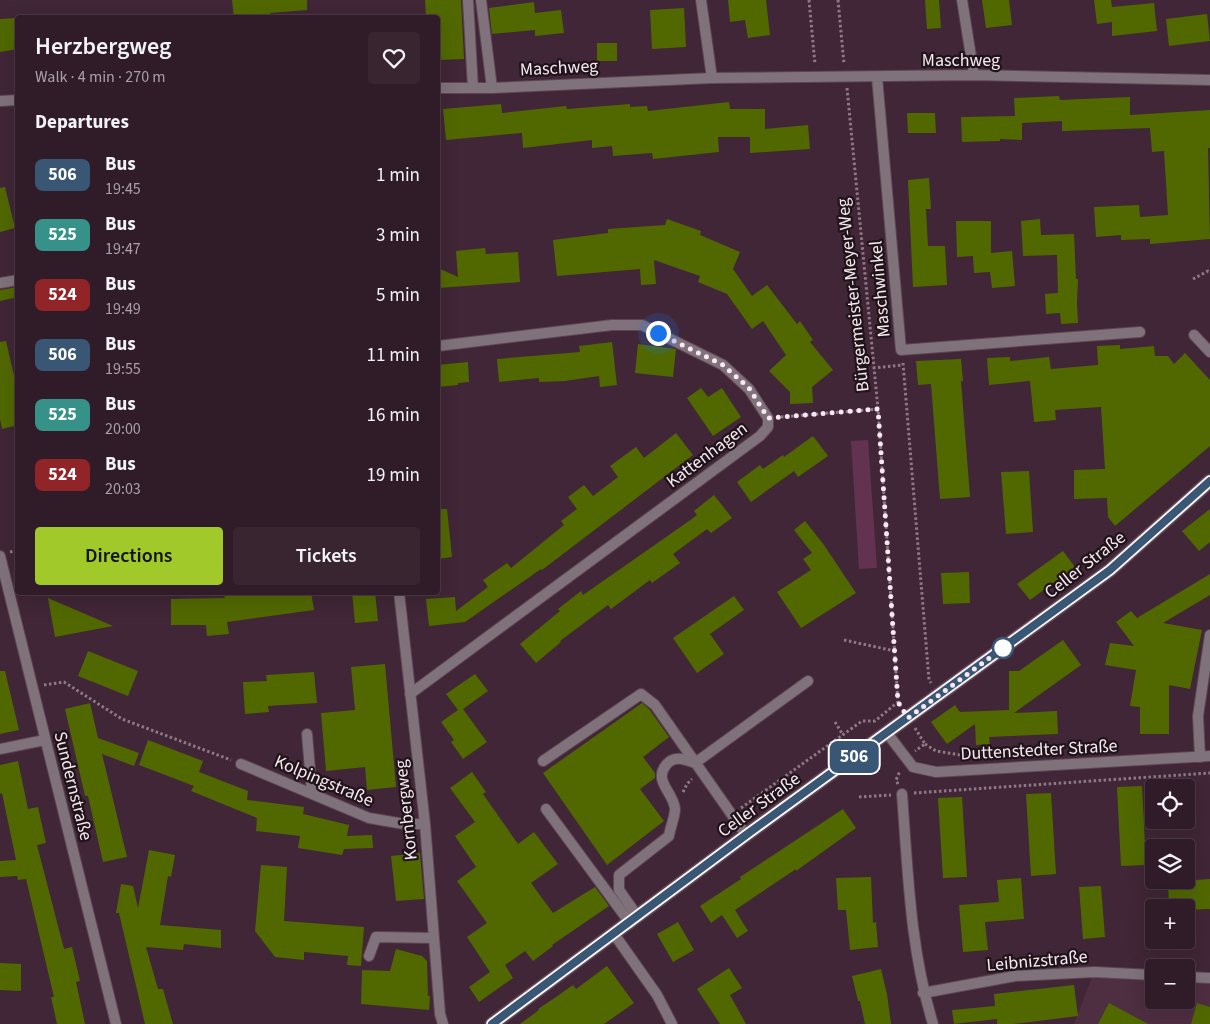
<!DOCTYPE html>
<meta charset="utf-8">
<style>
:root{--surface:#301c28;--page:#382530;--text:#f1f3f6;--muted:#a8a1a8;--line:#4b3a45;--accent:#a1c92a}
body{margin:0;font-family:"Source Sans 3",sans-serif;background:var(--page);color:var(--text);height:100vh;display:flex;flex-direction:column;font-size:19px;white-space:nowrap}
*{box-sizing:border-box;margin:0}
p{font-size:16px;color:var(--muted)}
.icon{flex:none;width:28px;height:28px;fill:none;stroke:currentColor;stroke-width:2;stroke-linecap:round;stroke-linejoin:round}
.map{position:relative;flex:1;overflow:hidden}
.side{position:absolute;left:15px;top:15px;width:425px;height:580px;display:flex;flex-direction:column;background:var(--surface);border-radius:5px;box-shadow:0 5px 20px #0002,0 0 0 1px var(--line)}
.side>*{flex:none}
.badge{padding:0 10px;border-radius:8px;font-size:18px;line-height:32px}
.tools{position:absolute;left:1145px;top:779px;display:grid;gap:10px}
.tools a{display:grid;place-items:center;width:50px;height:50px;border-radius:5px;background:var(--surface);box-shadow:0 5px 20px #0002,0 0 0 1px var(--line);font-size:25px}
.you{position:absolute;width:25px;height:25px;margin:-12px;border:4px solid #fff;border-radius:50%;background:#1a73e8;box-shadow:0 0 0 8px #1a73e833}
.map>.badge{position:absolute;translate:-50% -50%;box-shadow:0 0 0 2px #fff}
h2{padding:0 20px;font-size:19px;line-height:45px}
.round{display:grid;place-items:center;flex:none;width:52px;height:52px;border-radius:5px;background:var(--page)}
.overview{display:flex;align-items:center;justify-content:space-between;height:85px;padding:0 20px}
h1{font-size:24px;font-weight:600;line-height:38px}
.primary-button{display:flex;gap:10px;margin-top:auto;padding:10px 20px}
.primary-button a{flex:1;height:58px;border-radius:5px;background:var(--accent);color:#111;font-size:20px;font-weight:600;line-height:58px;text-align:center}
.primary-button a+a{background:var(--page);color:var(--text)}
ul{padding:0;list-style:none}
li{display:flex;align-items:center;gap:15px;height:60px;padding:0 20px}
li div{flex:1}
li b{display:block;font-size:19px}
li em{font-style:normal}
li .badge{min-width:55px;font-weight:700;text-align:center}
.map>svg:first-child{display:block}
.built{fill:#4e2e41}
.green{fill:#623250}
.building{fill:#516800}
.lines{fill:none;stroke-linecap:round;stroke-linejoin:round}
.service-casing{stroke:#5e4554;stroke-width:12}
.minor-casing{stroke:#5e4554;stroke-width:12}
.tertiary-casing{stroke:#5e4554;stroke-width:12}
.primary-casing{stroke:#5e4554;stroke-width:15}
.path{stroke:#8f7986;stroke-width:3;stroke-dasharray:2.5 2.5;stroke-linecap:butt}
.service{stroke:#80727a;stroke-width:10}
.minor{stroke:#80727a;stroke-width:10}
.tertiary{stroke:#80727a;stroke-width:10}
.primary{stroke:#d1b5c5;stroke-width:12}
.line-casing{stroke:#fff;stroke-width:11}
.line{stroke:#395775;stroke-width:8}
.walk{stroke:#f9e8f1;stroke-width:5;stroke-dasharray:0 9}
.stop-dot{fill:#fff;stroke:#395775;stroke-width:2.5}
.labels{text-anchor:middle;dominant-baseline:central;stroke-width:4.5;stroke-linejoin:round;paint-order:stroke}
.street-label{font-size:18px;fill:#f9e8f1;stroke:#1f141a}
</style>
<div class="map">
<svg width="1210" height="1024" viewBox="0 0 1210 1024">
<rect width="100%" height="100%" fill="#402636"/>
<path class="built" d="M1094 972 1154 975V1000H1186V977L1210 978V1024H1074Z"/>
<path class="green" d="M868 440 877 568 859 569 851 441Z"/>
<path class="building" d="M232 0H307V10L270 13V18H234Z
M425 0H461L464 59 438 60V18H426Z
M728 0H766L770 35 748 38 745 20 730 22Z
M925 0H939L941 28 927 29Z
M982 0H1009L1012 25 986 28Z
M1094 0H1111L1112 7 1154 3 1157 31 1112 36V22L1097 24Z
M534 2 535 13 561 10 564 33 535 36V30L492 34 489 8Z
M684 8 686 47 652 49 650 10Z
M1207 14 1210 41 1169 46 1166 19Z
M18 18V49L0 52V19Z
M597 43H617V61H597Z
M1059 96 1060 100 1130 97V115L1210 110V148H1208L1210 239 1150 244V239L1121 240V235L1096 237 1094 207 1139 205 1140 217 1168 215 1164 151 1152 152 1150 128 1062 131V121L1022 123V140L1000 139V141L962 142 961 117 1015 116 1014 98Z
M729 102 730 109H765V129L808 125 810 149 750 153V137H718L719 152 653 159 652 153 613 156 612 146 592 148V140L523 148 522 133 446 140 443 109 501 104 502 113 566 106 567 109 630 104V107L647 106 648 111Z
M907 113H935L936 133H908Z
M929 178 931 209H926L928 246H945L947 285 913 287 908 180Z
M5 187 15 228 0 232V188Z
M667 219 701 231 700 235 740 252 733 269 752 296 767 285 797 324 800 321 813 340 810 342 833 370 812 387 813 403 790 404V392L769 371 786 355 763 321 752 329 727 294 698 282 700 276 654 260 656 284 641 285 640 269 557 276 553 240 608 233V229L665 225Z
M1040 219 1041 235 1074 234 1076 279H1078L1077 303 1078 323 1061 324 1060 313 1046 314 1045 294 1058 293 1057 255 1023 256 1021 221Z
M956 221H991V253L1012 251 1015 286 992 288 990 272 974 273 973 256 957 257Z
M485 248 486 254 518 252 520 282 438 288V268L458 277 456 251Z
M18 287V297L0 301V290Z
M6 341 18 393V425L2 429 0 419V342Z
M612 342 617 385 600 387 599 376 565 381 539 382V378L499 382 497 359 580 352 579 346Z
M638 344 676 349 673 377 635 373Z
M1120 345V349L1154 346 1155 356H1168L1174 364 1185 353 1210 380V446L1115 526 1108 517 1107 498 1074 499V470L1105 469 1101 407 1055 410 1056 420 1034 422 1030 381 989 385 987 358 1010 357V361L1049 357 1051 369 1098 365 1097 346Z
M961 359 963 381H961L970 497 940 499 931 384 918 385 916 361Z
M468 362 469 382 458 383V385L438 387V365Z
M701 388 708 397 722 388 741 417 713 436 687 398Z
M676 433 693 455 542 570 541 569 465 622 429 626 426 599 455 597 456 611 488 587 483 580 507 563 511 568 564 525 561 521 577 509 568 497 584 485 593 496 618 477 610 466 636 447 644 458Z
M813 436 828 456 798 477 794 471 751 502 737 482 760 465 763 469 783 455 784 457Z
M1029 471 1033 532 1006 534 1001 472Z
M714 495 732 518 711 533 707 529 673 554 680 563 652 583 650 580 611 609 608 605 560 641 561 642 536 663 520 644 560 611 558 609 581 591 583 595 689 521 697 515 694 511Z
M438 509H447L452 557 438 559Z
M1210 509V542L1199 551 1182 531Z
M805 521 824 545 856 593 801 628 777 592 811 570 803 559 812 553 794 530Z
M1063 551 1075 567 1030 600 1017 584Z
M969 572 970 603 943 604 941 573Z
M1210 574V595L1163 623 1202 630 1190 689 1169 685V734H1140V707L1130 706 1136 670 1105 665 1110 643 1134 646 1116 622 1131 611 1137 618Z
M241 592H311L314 610 227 622 229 634 207 636 206 625H171V599L225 598 224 595Z
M352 592H375L378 621 355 623Z
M734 596 744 610 710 634 724 654 697 673 673 638Z
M48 598 113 626 55 637Z
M1063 640 1081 665 1014 713 1057 711 1058 734 989 737 990 744 976 745 975 724 947 744 931 722 955 705 960 712 1009 710V671H1019Z
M88 651 138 671 128 696 78 676Z
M385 664 396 787 367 790 365 767 326 771 321 713 355 710 351 667Z
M0 671H5L19 730 0 734Z
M314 672 317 703 268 706 269 712 245 714 243 682 267 681 266 675Z
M475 674 488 691 463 709 487 742 463 759 451 742 454 740 441 722 458 710 446 694Z
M90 703 98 738 139 753 134 766 102 754 127 857 103 862 88 796H85L65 709Z
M642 703 649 709 669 737 643 757 655 773V778L640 789 664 821 607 865 543 773Z
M148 740 203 761 199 772 248 791 247 800 304 807 303 814 349 825 347 836 372 835 373 848 344 849 342 855 298 848 300 836 256 831 257 818 191 791 194 786 139 765Z
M18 761 28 809 38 807 46 843 37 845 64 949 72 947 80 981 76 982 85 1024H57L51 997H54L26 879 18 880 17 876 0 877V861L16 860 2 793 0 794V765Z
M472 772 486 792 483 794 518 844 534 832 558 864 531 883 553 913 595 887 609 906 552 945 553 946 533 961 525 951 505 965 513 978 479 1002 469 987 490 972 467 937 487 923 457 881 476 867 455 836 475 822 450 788Z
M1142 786 1146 865 1121 866 1117 787Z
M1051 793 1056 874 1031 876 1026 794Z
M962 797 967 877 943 878 938 798Z
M843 809 856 828 796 871V869L735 910 748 931 737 938 722 915 711 923 700 906 741 879 740 877Z
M149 850 175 855 171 877 168 876 160 925 221 930V948L184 944 183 950 146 947 158 989H163L173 1024H145L119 913H116L121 884 133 886 138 908Z
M420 853 424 899 396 901 391 856Z
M261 865 287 867 284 921 364 927 361 966 347 965 348 956 304 952V960L275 957 255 931Z
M871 877 873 923 876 922 878 947 850 950 846 910H838L836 878Z
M1021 878 1024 919 985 922 988 950 963 952 959 905 999 902 997 880Z
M1210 879V909L1186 910V908H1169L1168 882Z
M1101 886 1105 937 1083 939 1079 887Z
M678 922 694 950 673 962 657 934Z
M396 949 422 956 427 961 428 996H430L429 1010 361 1004 362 970 390 971Z
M0 963 21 964V991L0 990Z
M607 966 634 1003 604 1024H520L539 1010 538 1009 556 997 573 985 576 989Z
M729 968 742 988 730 995 746 1024H720L697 989Z
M881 969 887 994 891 1024H865L860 1001H858L852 976Z
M1074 985 1078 1016 1013 1024H997V1019L954 1024 952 1010 995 1006 994 994Z
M1109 1003 1148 1024H1098Z
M1197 1003 1210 1007V1024H1191Z"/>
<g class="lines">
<defs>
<path id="service" d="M468 0 473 88
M481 0 492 88
M1194 335 1210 352
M307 734 312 793
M1200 757 1198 716 1210 635
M543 761 641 694 655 705 746 835
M546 809 630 923
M638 917 619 890V875L669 836C670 828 675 817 675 809 674 793 653 781 666 765 674 755 684 759 695 763L808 681
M369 956 376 937 434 938"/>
<path id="minor" d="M701 0 712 78
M962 0 974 75
M877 77 901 350 1140 332
M438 88H492L712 78 974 75 1210 80
M0 101 18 100
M0 283 18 280
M0 556 116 1024
M399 592 425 824 440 1014 443 1024
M410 694 760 436 768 427V418L749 389 723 365 642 325H612L438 346
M0 749 45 740
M241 764 369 818 404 824H425
M902 794C908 872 910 949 933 1024
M614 934 657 995 672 1024
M1186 977 1210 978
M923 993 1015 976 1094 972 1154 975"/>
<path id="tertiary" d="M887 733 913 767 936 772 1210 756"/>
<path id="primary" d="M492 1024 746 835 1110 570 1210 481"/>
</defs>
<use href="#service" class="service-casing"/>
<use href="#minor" class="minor-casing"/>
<use href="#tertiary" class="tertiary-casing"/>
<use href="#primary" class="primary-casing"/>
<path class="path" d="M809 0 815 64
M838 0 844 64
M847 88 878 409 898 702 901 706
M1193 279 1208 271 1210 273
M903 363 929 680 931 683
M873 368 903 365
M781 417 878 409
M10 552 18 550
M844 640 895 651
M44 685 64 682 122 719 231 760
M835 722 843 735
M915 728 925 744 915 751
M925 744 936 751 967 756
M898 784 896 780 900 771
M683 792 687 784 692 779
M914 793 1210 773
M859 797 891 795
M741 808 862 721H875L898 702"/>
<use href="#service" class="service"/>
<use href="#minor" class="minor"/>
<use href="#tertiary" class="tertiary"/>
<use href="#primary" class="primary"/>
</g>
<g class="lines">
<defs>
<path id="line" d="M492 1024 746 835 1110 570 1210 481"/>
</defs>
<use href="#line" class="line-casing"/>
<use href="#line" class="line"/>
<path class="walk" d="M658 333 723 365 749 388 768 418 878 409 898 702 908 718 1003 648"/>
</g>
<circle class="stop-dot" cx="1003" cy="648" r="10"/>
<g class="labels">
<g class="street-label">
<text x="961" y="60">Maschweg</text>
<text transform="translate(559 68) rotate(-3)">Maschweg</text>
<text transform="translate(880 289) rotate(-95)">Maschwinkel</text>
<text transform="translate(853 295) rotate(-96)">Bürgermeister-Meyer-Weg</text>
<text transform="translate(707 455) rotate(-37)">Kattenhagen</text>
<text transform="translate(1085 565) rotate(-38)">Celler Straße</text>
<text transform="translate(1039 750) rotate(-3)">Duttenstedter Straße</text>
<text transform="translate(324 781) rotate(23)">Kolpingstraße</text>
<text transform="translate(73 786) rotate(76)">Sundernstraße</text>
<text transform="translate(759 805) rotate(-36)">Celler Straße</text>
<text transform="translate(406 810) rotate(-96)">Kornbergweg</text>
<text transform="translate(1037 961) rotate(-5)">Leibnizstraße</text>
</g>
</g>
</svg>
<div class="tools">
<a><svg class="icon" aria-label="locate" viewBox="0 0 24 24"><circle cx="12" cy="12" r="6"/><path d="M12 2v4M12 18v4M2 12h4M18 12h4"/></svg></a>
<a><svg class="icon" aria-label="layers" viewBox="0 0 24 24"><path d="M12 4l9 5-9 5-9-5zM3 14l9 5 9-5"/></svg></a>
<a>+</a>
<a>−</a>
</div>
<div class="you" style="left:658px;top:333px"></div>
<b class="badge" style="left:854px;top:757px;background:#395775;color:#fff">506</b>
<section class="side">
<div class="overview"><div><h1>Herzbergweg</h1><p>Walk · 4 min · 270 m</p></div><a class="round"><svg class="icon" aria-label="heart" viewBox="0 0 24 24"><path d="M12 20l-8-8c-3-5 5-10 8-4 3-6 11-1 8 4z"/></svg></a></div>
<h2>Departures</h2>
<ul>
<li><span class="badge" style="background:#395775;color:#fff">506</span><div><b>Bus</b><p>19:45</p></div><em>1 min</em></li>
<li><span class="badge" style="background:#369289;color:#fff">525</span><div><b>Bus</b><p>19:47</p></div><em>3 min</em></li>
<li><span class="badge" style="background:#912426;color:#fff">524</span><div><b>Bus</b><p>19:49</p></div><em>5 min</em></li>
<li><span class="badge" style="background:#395775;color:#fff">506</span><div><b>Bus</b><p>19:55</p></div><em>11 min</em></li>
<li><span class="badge" style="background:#369289;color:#fff">525</span><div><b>Bus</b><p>20:00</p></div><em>16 min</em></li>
<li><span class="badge" style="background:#912426;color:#fff">524</span><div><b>Bus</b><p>20:03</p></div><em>19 min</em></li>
</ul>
<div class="primary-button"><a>Directions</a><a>Tickets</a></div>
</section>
</div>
